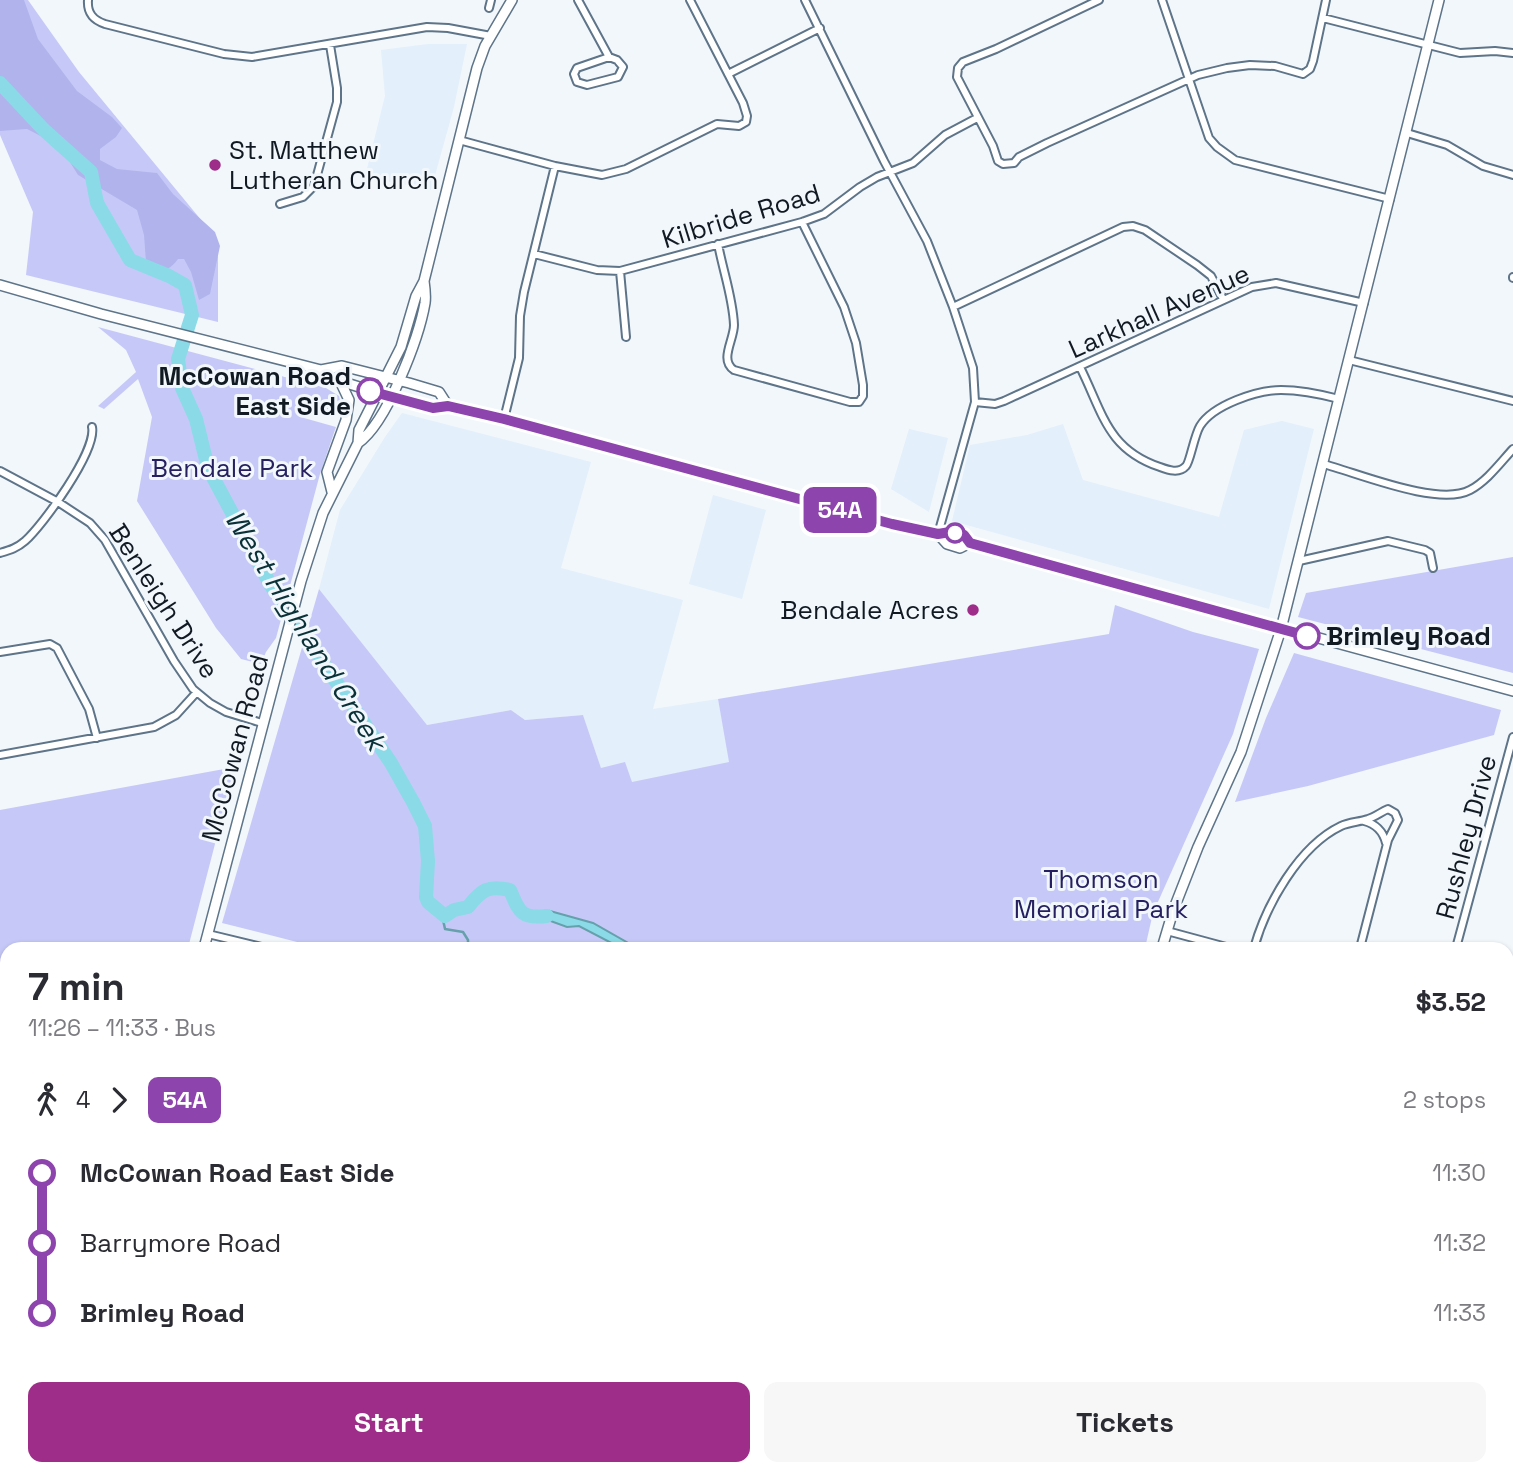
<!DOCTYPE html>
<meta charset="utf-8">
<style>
:root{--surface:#fff;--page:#f7f7f7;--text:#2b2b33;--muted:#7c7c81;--accent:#9e2c89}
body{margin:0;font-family:"Space Grotesk",sans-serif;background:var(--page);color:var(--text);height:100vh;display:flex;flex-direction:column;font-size:26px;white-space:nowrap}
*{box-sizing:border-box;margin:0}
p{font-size:23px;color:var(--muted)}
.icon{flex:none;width:38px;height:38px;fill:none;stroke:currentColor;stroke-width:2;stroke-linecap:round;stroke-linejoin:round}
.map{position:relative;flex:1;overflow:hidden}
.drawer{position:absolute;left:0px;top:942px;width:1514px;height:534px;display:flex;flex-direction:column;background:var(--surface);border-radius:21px 21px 0 0;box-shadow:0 2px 5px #0004}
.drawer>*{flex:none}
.badge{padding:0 14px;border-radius:10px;font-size:24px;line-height:46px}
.map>.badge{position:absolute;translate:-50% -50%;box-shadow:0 0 0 4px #fff}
.legs{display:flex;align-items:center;gap:10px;height:77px;padding:0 28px;font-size:23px}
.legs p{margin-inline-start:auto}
.head{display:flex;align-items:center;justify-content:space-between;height:119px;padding:0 28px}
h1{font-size:38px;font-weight:700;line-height:52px}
.primary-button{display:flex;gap:14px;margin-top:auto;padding:14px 28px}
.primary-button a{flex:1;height:80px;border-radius:14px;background:var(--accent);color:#fff;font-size:28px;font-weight:700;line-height:80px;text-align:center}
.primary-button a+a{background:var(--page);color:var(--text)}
ul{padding:0 28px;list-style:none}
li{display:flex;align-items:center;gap:24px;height:70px;font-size:26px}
li i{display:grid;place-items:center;width:10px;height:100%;margin:0 9px;background:currentColor}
li i::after{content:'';width:18px;height:18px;margin:-9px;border:5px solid;border-radius:50%;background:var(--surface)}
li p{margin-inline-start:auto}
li:first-child i{background:linear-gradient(#0000 50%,currentColor 0)}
li:last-child i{background:linear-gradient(currentColor 50%,#0000 0)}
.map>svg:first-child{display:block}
.built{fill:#e3effb}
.green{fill:#c6c9f7}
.forest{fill:#b1b4ec}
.water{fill:#8bdae7;stroke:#66a0ac;stroke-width:2}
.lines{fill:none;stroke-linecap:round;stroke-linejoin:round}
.stream{stroke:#66a0ac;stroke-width:2.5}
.river{stroke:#8bdae7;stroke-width:14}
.minor-casing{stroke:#5e7488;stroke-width:10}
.tertiary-casing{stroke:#5e7488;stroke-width:11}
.secondary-casing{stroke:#5e7488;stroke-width:12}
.minor{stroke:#fff;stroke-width:6}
.tertiary{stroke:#fff;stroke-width:8}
.secondary{stroke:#fff;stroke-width:9}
.line-1-casing{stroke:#fff;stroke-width:16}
.line-1{stroke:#8e44ad;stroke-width:10}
.poi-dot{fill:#9e2c89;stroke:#f2f7fc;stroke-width:2.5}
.stop-1-dot{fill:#fff;stroke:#8e44ad;stroke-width:3.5}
.labels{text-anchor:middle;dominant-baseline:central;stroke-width:6;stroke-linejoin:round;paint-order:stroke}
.poi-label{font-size:26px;fill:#111a22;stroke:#f2f7fc;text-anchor:start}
.street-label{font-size:26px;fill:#111a22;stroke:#f2f7fc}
.stop-label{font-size:26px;font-weight:bold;fill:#111a22;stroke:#f2f7fc;text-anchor:end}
.park-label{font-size:26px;fill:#262060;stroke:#f2f7fc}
.water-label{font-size:28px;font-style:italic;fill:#093137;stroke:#f2f7fc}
</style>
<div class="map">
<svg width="1513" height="1475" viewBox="0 0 1513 1475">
<rect width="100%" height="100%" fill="#f2f7fc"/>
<path class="built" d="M428 44H467L454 107 431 190 365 177 385 96 381 50Z
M402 413 591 462 561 568 683 600 653 709 718 699 730 762 632 783 601 768 583 715 525 720 511 710 427 725 319 589 340 510 385 437Z
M1282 421 1314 429 1269 609 952 521 970 445 1027 435 1063 424 1083 480 1219 517 1244 430Z
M909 429 948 438 929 512 891 489Z
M713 495 766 510 742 599 689 584Z"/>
<path class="green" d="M0 0H28L79 72 202 221 218 257V322L26 275 33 212 0 135Z
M98 327 326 388 339 396 341 405 339 415 306 405 304 418 336 427 320 474 276 638 266 652 261 664 241 659 216 628 137 501 152 417 138 379 104 409 98 406 136 372 126 350Z
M1513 557V673L1298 617 1306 593Z
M319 589 427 725 511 710 525 720 583 715 601 768 625 762 632 782 729 762 718 699 1109 634 1115 605 1193 632 1259 649 1233 734 1153 913 1145 948H315L301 943 222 923Z
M1294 653 1501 710 1494 735 1308 786 1235 802 1266 718Z
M235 767 188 948H7V1016L0 1017V810Z
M747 1468H786L783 1475H754Z
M807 1468H1007L1005 1475H818Z
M1036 1468H1102L1104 1475H1034Z"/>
<path class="forest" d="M0 0H24L38 39 77 91 112 117 122 128 116 137 100 149V160L117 169 157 173 173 194 215 232 220 246 210 294 199 300 191 272 184 259H178C171 269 165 271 153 271L146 262 144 235 137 210 78 175 60 146 27 129 0 131Z
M525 1468H600L596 1475H515Z"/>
<path class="water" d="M550 911 593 923 637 948H621L579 926 567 927 545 919Z
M962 1468H1001L1031 1475H990Z"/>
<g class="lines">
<path class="stream" d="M442 915 445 929 463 932 468 940V948"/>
<path class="river" d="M0 83 44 130 91 172 97 203 130 260 169 276 185 285 192 315 178 359 182 388 196 419 208 468 270 584 391 763 413 802 425 826 428 861 426 897 428 902 445 916 454 910 468 907C481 890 488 885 510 890 519 912 521 919 547 916"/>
<defs>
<path id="minor" d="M88 0C87 13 93 20 105 24L224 54 252 57 427 27 448 28 491 36
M578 0 609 57 617 60 623 67 618 77 587 85 577 82 574 74 577 68 609 57
M805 0 884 161 927 241 953 307 973 368 975 402 938 534
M1099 0 996 49 963 62 958 68 957 77 993 146 998 161 1003 164 1014 163 1019 157 1047 143 1198 75 1227 68 1250 65 1275 66 1303 74 1310 69 1313 61 1326 0
M1162 0 1209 138 1217 147 1235 160 1390 199
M489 8 491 0
M1323 18 1460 53 1495 51 1513 53
M728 74 820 28
M1407 133 1447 145 1483 166 1513 175
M459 140 555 166 602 175 626 169 717 124 739 126 746 122 747 116 743 103 690 0
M280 204 303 197 314 186 337 102V88L330 45
M718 244C723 271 733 298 734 325 734 340 719 360 734 370L850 402H859L863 396V385L856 343 844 307 802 222
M534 254 597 270 620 271 802 222 824 214 860 187 877 177 913 163 945 135 977 118
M620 271 626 337
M1513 278V277
M953 307 1123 227 1133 226 1145 230 1197 265 1211 276 1223 299
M1349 360 1513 401
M1080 367C1103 413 1107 449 1160 467 1168 470 1179 474 1186 466 1190 462 1194 436 1200 426 1213 405 1257 390 1281 390 1301 390 1320 394 1339 399
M975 402 995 404 1004 401 1252 287 1276 283 1364 303
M504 419 519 358 520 316 524 292 555 166
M1323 464C1358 473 1438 507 1470 490 1487 481 1500 463 1513 449
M0 471 58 502 90 523 105 540 174 661 193 689 210 703 226 712 262 723
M0 553C10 550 17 548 25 541 43 525 97 451 92 427
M1299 561 1388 541 1425 550 1430 553 1433 568
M0 652 50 644 57 648 89 709 97 738
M0 755 154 727 176 715 196 693
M1364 821C1376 824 1383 831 1386 843
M1167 931 1230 948
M208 934 266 948
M1254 948C1266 905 1299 846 1341 826 1349 822 1359 822 1368 819 1375 817 1381 812 1388 809L1395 813 1398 820 1388 840 1360 948
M1456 948 1513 737
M0 1070 7 1069
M1507 1099 1513 1101
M1507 1213 1513 1215
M1507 1251 1513 1228
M0 1433 7 1407
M724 1468 732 1475
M1148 1468 1151 1475
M1389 1468 1414 1475
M141 1475 147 1472 159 1475
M332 1475 334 1468
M665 1475 669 1468
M1216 1475 1217 1468
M1316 1475 1318 1468
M1446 1475 1448 1468"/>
<path id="tertiary" d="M1507 1400 1513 1402"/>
<path id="secondary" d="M0 285 101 314 321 370 340 381 404 401 433 408 448 406 504 419 892 524 938 534 950 532 964 535 970 543 1513 691
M321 370 342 366 409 383 439 392 448 406
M358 443C387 423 419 338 425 303 426 296 425 288 424 281
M332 492 327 472 346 420 349 400 340 381
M938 534 947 544 960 548 970 543
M204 948 301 581 323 513 358 443 359 430 401 347 416 296 424 281 477 68 485 46 512 0
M1162 948 1173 911 1198 847 1241 752 1281 629 1439 0
M60 1475 62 1468
M1019 1475 1021 1468"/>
</defs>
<use href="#minor" class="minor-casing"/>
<use href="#tertiary" class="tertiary-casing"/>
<use href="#secondary" class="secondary-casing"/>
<use href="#minor" class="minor"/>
<use href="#tertiary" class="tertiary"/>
<use href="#secondary" class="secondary"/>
</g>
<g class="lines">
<defs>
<path id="line-1" d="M370 391 433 408 448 406 504 419 892 524 938 534 950 532 964 535 970 543 1307 636"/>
</defs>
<use href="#line-1" class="line-1-casing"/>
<use href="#line-1" class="line-1"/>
</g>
<g class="poi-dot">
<circle cx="215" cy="165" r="7"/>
<circle cx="973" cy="610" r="7"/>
</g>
<g class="stop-1-dot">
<circle cx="370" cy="391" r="12"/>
<circle cx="955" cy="533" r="9"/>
<circle cx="1307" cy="636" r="12"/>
</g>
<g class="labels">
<g class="poi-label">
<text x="229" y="150">St. Matthew<tspan x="229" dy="30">Lutheran Church</tspan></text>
<text x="959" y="610" text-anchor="end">Bendale Acres</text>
</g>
<g class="street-label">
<text transform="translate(741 216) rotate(-17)">Kilbride Road</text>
<text transform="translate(1159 311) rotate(-24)">Larkhall Avenue</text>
<text transform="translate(164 601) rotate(57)">Benleigh Drive</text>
<text transform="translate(235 748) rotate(-75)">McCowan Road</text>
<text transform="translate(1466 837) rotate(-75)">Rushley Drive</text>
</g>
<g class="stop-label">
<text x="351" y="376">McCowan Road<tspan x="351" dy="30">East Side</tspan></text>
<text x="1326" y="636" text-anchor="start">Brimley Road</text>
</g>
<g class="park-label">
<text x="232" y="468">Bendale Park</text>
<text x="1101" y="879">Thomson<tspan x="1101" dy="30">Memorial Park</tspan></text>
</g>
<g class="water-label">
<text transform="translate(306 630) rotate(58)">West Highland Creek</text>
</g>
</g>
</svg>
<b class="badge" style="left:840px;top:510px;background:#8e44ad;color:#fff">54A</b>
<section class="drawer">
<div class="head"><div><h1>7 min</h1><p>11:26 – 11:33 · Bus</p></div><b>$3.52</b></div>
<div class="legs"><svg class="icon" aria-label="walk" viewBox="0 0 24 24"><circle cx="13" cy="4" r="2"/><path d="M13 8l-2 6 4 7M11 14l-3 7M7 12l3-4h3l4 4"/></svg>4<svg class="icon" aria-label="forward" viewBox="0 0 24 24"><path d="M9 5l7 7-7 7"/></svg><b class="badge" style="background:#8e44ad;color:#fff">54A</b><p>2 stops</p></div>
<ul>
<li><i style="color:#8e44ad"></i><b>McCowan Road East Side</b><p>11:30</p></li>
<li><i style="color:#8e44ad"></i><span>Barrymore Road</span><p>11:32</p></li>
<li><i style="color:#8e44ad"></i><b>Brimley Road</b><p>11:33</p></li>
</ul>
<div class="primary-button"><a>Start</a><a>Tickets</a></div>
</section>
</div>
